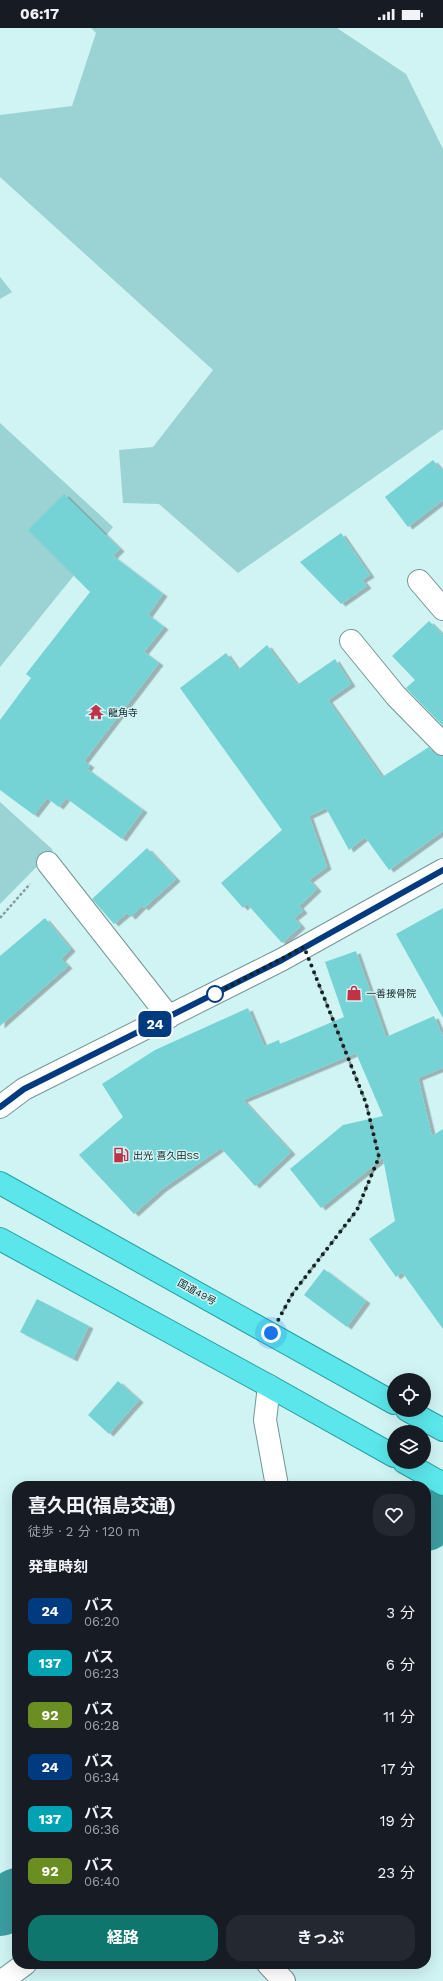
<!DOCTYPE html>
<html lang="ja">
<meta charset="utf-8">
<style>
:root{--surface:#171b24;--page:#242831;--text:#f1f3f6;--muted:#9ea1a6;--accent:#0f766e}
body{margin:0;font-family:"Work Sans","Noto Sans JP",sans-serif;background:var(--page);color:var(--text);height:100vh;display:flex;flex-direction:column;font-size:15px;white-space:nowrap}
*{box-sizing:border-box;margin:0}
p{font-size:13px;color:var(--muted)}
.icon{flex:none;width:22px;height:22px;fill:none;stroke:currentColor;stroke-width:2;stroke-linecap:round;stroke-linejoin:round}
.map{position:relative;flex:1;overflow:hidden}
.panel{position:absolute;left:12px;top:1453px;width:419px;height:488px;display:flex;flex-direction:column;background:var(--surface);border-radius:16px;box-shadow:0 4px 16px #0002}
.panel>*{flex:none}
.badge{padding:0 8px;border-radius:6px;font-size:14px;line-height:26px}
.fabs{position:absolute;left:387px;top:1345px;display:grid;gap:8px}
.fabs a{display:grid;place-items:center;width:44px;height:44px;border-radius:50%;background:var(--surface);box-shadow:0 4px 16px #0002;font-size:20px}
.you{position:absolute;width:20px;height:20px;margin:-10px;border:3px solid #fff;border-radius:50%;background:#1a73e8;box-shadow:0 0 0 6px #1a73e833}
.map>.badge{position:absolute;translate:-50% -50%;box-shadow:0 0 0 2px #fff}
h2{padding:0 16px;font-size:15px;line-height:36px}
.round{display:grid;place-items:center;flex:none;width:42px;height:42px;border-radius:16px;background:var(--page)}
.head{display:flex;align-items:center;justify-content:space-between;height:68px;padding:0 16px}
h1{font-size:19px;font-weight:700;line-height:30px}
.button{display:flex;gap:8px;margin-top:auto;padding:8px 16px}
.button a{flex:1;height:46px;border-radius:16px;background:var(--accent);color:#fff;font-size:16px;font-weight:700;line-height:46px;text-align:center}
.button a+a{background:var(--page);color:var(--text)}
ul{padding:0;list-style:none}
li{display:flex;align-items:center;gap:12px;height:52px;padding:0 16px}
li div{flex:1}
li b{display:block;font-size:15px}
li em{font-style:normal}
li .badge{min-width:44px;font-weight:700;text-align:center}
.status{display:flex;justify-content:space-between;align-items:center;height:28px;padding:0 20px;background:var(--surface);direction:ltr}
.status svg{height:11px;fill:currentColor}
.map>svg:first-child{display:block}
.green{fill:#9bd2d3}
.lines{fill:none;stroke-linecap:round;stroke-linejoin:round}
.river{stroke:#3c9da0;stroke-width:56}
.building{fill:#75d3d5;filter:url(#shadow)}
.minor-casing{stroke:#749595;stroke-width:24}
.trunk-casing{stroke:#279ea0;stroke-width:24}
.path{stroke:#839d9e;stroke-width:2.5;stroke-dasharray:3 2;stroke-linecap:butt}
.minor{stroke:#fff;stroke-width:22}
.trunk{stroke:#5ae6ea;stroke-width:22}
.line-casing{stroke:#fff;stroke-width:9}
.line{stroke:#003b80;stroke-width:6}
.walk{stroke:#152223;stroke-width:4;stroke-dasharray:0 7.2}
.stop-dot{fill:#fff;stroke:#003b80;stroke-width:2}
.labels{text-anchor:middle;dominant-baseline:central;stroke-width:3;stroke-linejoin:round;paint-order:stroke}
.poi-label{font-size:10px;fill:#152223;stroke:#d0f3f4;text-anchor:start}
.street-label{font-size:10px;fill:#152223;stroke:#d0f3f4}
</style>
<div class="status"><b>06:17</b><svg viewBox="0 0 49 12"><path d="M0 12V9h3v3zM5 12V6h3v6zM10 12V3h3v9zM15 12V0h3v12zM26 1h20v11H26zM47 4h2v5h-2z"/></svg></div>
<div class="map">
<svg width="443" height="1953" viewBox="0 0 443 1953">
<defs>
<filter id="shadow"><feDropShadow dx="4.5" dy="2.5" stdDeviation="0" flood-color="#0004"/></filter>
</defs>
<rect width="100%" height="100%" fill="#d0f3f4"/>
<path class="green" d="M91 0H337L406 46 443 121V401L238 545 159 476 123 475 119 422 153 419 213 342 0 149V87L72 78 96 5Z
M0 249 12 264 0 271Z
M0 395 113 499 0 639Z
M0 774 53 822 0 876Z"/>
<g class="lines">
<path class="river" d="M426 1495 432 1491
M0 1880 17 1868"/>
</g>
<path class="building" d="M433 432 443 444V472L408 499 385 469Z
M64 466 120 521 113 528 163 566 148 587 164 599 144 624 159 635 84 733 90 737 87 741 143 782 122 811 66 770 59 779 47 770 34 787 0 762V692L31 650 26 646 90 564 28 502Z
M341 505 370 547 362 552 367 558 341 576 300 534Z
M429 593 443 607V698L406 660 415 652 392 628Z
M267 617 297 657 335 631 351 656 328 672 382 749 429 719 434 725 443 728V803L389 842 365 809 349 822 326 780 309 788 327 839 309 852 317 861 299 878 303 883 294 890 301 898 282 915 247 876 243 880 221 855 282 802 180 660 226 625 238 642Z
M147 820 176 851 144 880 142 878 131 889 127 885 114 896 92 871Z
M443 880V990L396 906Z
M45 890 71 921 61 931 68 938 0 998V928Z
M356 923 386 1009 434 988 443 1009V1040L418 1050 432 1108 443 1101V1301L402 1244 396 1249 369 1211 395 1193 383 1130 321 1180 290 1141 343 1097 383 1088 356 1025 243 1072 291 1124 255 1158 221 1120 162 1161 134 1186 79 1127 123 1089 102 1056 155 1022 248 980 264 1018 279 1012 280 1016 344 989 325 934Z
M324 1241 366 1273 347 1299 304 1267Z
M37 1271 89 1298 73 1331 20 1304Z
M118 1353 139 1372 109 1406 88 1387Z"/>
<g class="lines">
<defs>
<path id="minor" d="M419 553 443 581
M351 613 396 668 443 716
M48 835 169 989
M0 1079 24 1061 281 932 443 842
M269 1358 265 1392 277 1458
M268 1936 284 1953
M2 1953 25 1936"/>
<path id="trunk" d="M0 1155 394 1375
M0 1211 269 1358 394 1428
M407 1382 443 1402
M404 1434 443 1456"/>
</defs>
<use href="#minor" class="minor-casing"/>
<use href="#trunk" class="trunk-casing"/>
<path class="path" d="M0 890 30 856
M283 1283 293 1265 357 1182 379 1129 366 1075 314 944"/>
<use href="#minor" class="minor"/>
<use href="#trunk" class="trunk"/>
</g>
<g class="lines">
<defs>
<path id="line" d="M0 1079 24 1061 282 932 443 842"/>
</defs>
<use href="#line" class="line-casing"/>
<use href="#line" class="line"/>
<path class="walk" d="M215 966 211 968 304 919 366 1075 379 1129 357 1182 293 1265 271 1305"/>
</g>
<defs>
<symbol id="temple-bare" viewBox="-9 -9 18 18"><path d="M0-6L5-2H3V0L6.5 2.5H4V6H1.5V3h-3V6H-4V2.5H-6.5L-3 0V-2H-5Z" fill="#c23247" stroke="#d0f3f4" stroke-width="2.5" paint-order="stroke"/></symbol>
<symbol id="shop-bare" viewBox="-9 -9 18 18"><path d="M-5-2.5h2.3a2.7 3.5 0 0 1 5.4 0H5L5.5 6h-11ZM-1.5-2.5h3a1.5 2.3 0 0 0-3 0Z" fill="#c23247" stroke="#d0f3f4" stroke-width="2.5" paint-order="stroke"/></symbol>
<symbol id="fuel-bare" viewBox="-9 -9 18 18"><path d="M-5.5-6h7V0h2V4h1.3V-2.5L3-4.5l.8-.8L6-3V5H2.5V1h-1V6h-7ZM-4.2-4.7v3.2H.2V-4.7Z" fill="#c23247" stroke="#d0f3f4" stroke-width="2.5" paint-order="stroke"/></symbol>
</defs>
<g fill-rule="evenodd">
<use href="#temple-bare" x="85" y="673" width="22" height="22"/>
<use href="#shop-bare" x="343" y="954" width="22" height="22"/>
<use href="#fuel-bare" x="110" y="1116" width="22" height="22"/>
</g>
<circle class="stop-dot" cx="215" cy="966" r="8"/>
<g class="labels">
<g class="poi-label">
<text x="108" y="684">龍角寺</text>
<text x="366" y="965">一善接骨院</text>
<text x="133" y="1127">出光 喜久田SS</text>
</g>
<g class="street-label">
<text transform="translate(197 1264) rotate(29)">国道49号</text>
</g>
</g>
</svg>
<div class="fabs">
<a><svg class="icon" aria-label="locate" viewBox="0 0 24 24"><circle cx="12" cy="12" r="6"/><path d="M12 2v4M12 18v4M2 12h4M18 12h4"/></svg></a>
<a><svg class="icon" aria-label="layers" viewBox="0 0 24 24"><path d="M12 4l9 5-9 5-9-5zM3 14l9 5 9-5"/></svg></a>
</div>
<div class="you" style="left:271px;top:1305px"></div>
<b class="badge" style="left:155px;top:996px;background:#003b80;color:#fff">24</b>
<section class="panel">
<div class="head"><div><h1>喜久田(福島交通)</h1><p>徒歩 · 2 分 · 120 m</p></div><a class="round"><svg class="icon" aria-label="heart" viewBox="0 0 24 24"><path d="M12 20l-8-8c-3-5 5-10 8-4 3-6 11-1 8 4z"/></svg></a></div>
<h2>発車時刻</h2>
<ul>
<li><span class="badge" style="background:#003b80;color:#fff">24</span><div><b>バス</b><p>06:20</p></div><em>3 分</em></li>
<li><span class="badge" style="background:#00a3b4;color:#fff">137</span><div><b>バス</b><p>06:23</p></div><em>6 分</em></li>
<li><span class="badge" style="background:#6b8e23;color:#fff">92</span><div><b>バス</b><p>06:28</p></div><em>11 分</em></li>
<li><span class="badge" style="background:#003b80;color:#fff">24</span><div><b>バス</b><p>06:34</p></div><em>17 分</em></li>
<li><span class="badge" style="background:#00a3b4;color:#fff">137</span><div><b>バス</b><p>06:36</p></div><em>19 分</em></li>
<li><span class="badge" style="background:#6b8e23;color:#fff">92</span><div><b>バス</b><p>06:40</p></div><em>23 分</em></li>
</ul>
<div class="button"><a>経路</a><a>きっぷ</a></div>
</section>
</div>
